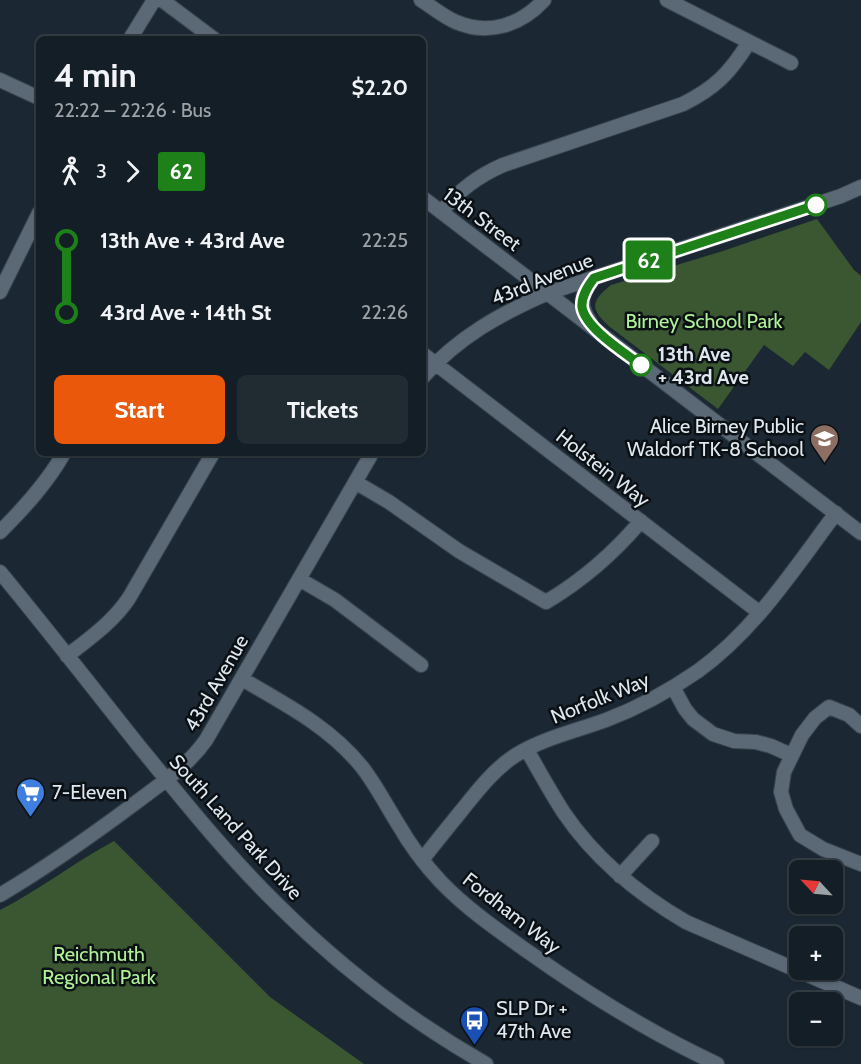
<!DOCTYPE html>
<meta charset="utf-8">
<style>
:root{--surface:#141e26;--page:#212b32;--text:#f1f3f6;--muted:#9da2a7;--line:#333c43;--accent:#ea580c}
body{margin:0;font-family:Cabin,sans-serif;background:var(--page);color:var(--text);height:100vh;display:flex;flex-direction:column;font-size:22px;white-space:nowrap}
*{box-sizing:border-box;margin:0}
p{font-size:20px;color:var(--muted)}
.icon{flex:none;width:33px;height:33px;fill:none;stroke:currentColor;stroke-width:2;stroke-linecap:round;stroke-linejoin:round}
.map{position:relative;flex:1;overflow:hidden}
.details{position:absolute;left:36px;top:36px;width:390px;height:420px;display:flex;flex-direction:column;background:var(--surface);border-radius:9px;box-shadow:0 2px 4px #0004,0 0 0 2px var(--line)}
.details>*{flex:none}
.badge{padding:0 12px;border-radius:4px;font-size:21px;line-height:39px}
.needle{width:39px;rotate:296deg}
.buttons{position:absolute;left:789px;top:860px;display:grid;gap:12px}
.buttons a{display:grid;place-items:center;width:54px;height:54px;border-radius:9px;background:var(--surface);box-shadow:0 2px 4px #0004,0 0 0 2px var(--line);font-size:30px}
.map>.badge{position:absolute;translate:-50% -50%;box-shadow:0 0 0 3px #fff}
.legs{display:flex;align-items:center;gap:9px;height:66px;padding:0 18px;font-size:20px}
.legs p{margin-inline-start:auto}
.headline{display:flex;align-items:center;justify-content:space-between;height:102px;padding:0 18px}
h1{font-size:33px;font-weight:700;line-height:45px}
.cta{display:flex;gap:12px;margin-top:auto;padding:12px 18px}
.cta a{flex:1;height:69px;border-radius:9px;background:var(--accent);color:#fff;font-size:24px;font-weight:700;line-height:69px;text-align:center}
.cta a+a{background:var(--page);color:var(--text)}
ul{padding:0 18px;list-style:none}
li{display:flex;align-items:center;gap:21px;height:72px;font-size:22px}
li i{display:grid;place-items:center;width:9px;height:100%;margin:0 8px;background:currentColor}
li i::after{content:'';width:15px;height:15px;margin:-8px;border:4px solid;border-radius:50%;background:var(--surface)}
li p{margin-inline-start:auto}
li:first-child i{background:linear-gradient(#0000 50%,currentColor 0)}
li:last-child i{background:linear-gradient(currentColor 50%,#0000 0)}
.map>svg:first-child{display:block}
.green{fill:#3b5731}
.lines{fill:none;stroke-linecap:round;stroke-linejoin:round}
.minor-casing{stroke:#39454e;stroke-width:16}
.minor{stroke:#5b6977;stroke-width:14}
.line-1-casing{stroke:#fff;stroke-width:14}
.line-1{stroke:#1e8019;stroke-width:9}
.stop-1-dot{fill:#fff;stroke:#1e8019;stroke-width:3}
.labels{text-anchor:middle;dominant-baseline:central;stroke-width:5;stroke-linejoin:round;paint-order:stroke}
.street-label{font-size:20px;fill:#dfe8ef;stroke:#0b1015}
.park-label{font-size:20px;fill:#aef295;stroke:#0b1015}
.stop-label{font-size:20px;font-weight:bold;fill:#dfe8ef;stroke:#0b1015;text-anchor:start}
.poi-label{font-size:20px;fill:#dfe8ef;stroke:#0b1015;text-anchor:start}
</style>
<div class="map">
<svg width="861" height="1064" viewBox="0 0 861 1064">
<rect width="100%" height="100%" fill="#1b2833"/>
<path class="green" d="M817 219 854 270 861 276V322L829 370 805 352 793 366 764 345 718 409 610 327C590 309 590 302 611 285L723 251Z
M114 841 270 997 364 1064H0V910C39 890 75 862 114 841Z"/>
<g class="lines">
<defs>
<path id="minor" d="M162 0 214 39
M421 0C432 7 444 17 456 22 489 36 521 25 544 0
M667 0 791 63
M130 39 154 0
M0 80 39 98
M423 198 861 533
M441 212C460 190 476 177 503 165L683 104C715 88 730 73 749 42
M0 292 39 213
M590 322C578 304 581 294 594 278
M423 354 760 613
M423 377C458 337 500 314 548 293L841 196 861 187
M355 482 389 502 459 551 546 602C583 580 613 554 641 521
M0 532C24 508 47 483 64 453
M0 572C47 629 93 688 139 746 183 800 227 855 277 904 339 966 409 1020 486 1064
M299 579 335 600 421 665
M67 656C90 638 113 622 129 598L213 453
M242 679C285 704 330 727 362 767 376 785 386 805 398 824 410 845 425 865 441 882 468 910 499 931 530 953 589 995 651 1033 717 1064
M673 687 685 709 693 719 713 734 734 741 756 742 771 746 791 755
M861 726 849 715 829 707 815 718 802 735 784 772 781 792 786 809 800 835 823 849 861 864
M527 750C539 771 551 793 564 813 596 860 638 894 686 922L861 998
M422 860C435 843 449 826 462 810 478 790 494 769 516 755 544 738 576 731 606 720 638 708 669 691 698 671 755 630 794 569 836 513
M620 876 652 841
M0 895C47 867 91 836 134 804 160 784 187 767 206 740L372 453"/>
</defs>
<use href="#minor" class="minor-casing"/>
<use href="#minor" class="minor"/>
</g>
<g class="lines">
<defs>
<path id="line-1" d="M641 365C625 353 585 328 582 307 581 296 588 286 594 278L816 205"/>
</defs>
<use href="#line-1" class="line-1-casing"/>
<use href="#line-1" class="line-1"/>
</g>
<defs>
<symbol id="school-pin" viewBox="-11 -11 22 30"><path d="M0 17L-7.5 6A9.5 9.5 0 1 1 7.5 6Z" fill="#8d6e63" stroke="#0b1015"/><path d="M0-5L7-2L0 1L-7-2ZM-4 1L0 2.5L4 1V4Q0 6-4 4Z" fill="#fff"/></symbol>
<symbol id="supermarket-pin" viewBox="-11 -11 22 30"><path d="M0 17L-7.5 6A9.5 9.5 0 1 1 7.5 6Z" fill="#3f7fe0" stroke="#0b1015"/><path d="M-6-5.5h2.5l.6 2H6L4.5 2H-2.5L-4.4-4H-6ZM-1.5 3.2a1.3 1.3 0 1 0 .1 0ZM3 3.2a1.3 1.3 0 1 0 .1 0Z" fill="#fff"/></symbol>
<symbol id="bus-pin" viewBox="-11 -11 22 30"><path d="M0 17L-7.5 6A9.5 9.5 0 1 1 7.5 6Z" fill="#1a4fb4" stroke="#0b1015"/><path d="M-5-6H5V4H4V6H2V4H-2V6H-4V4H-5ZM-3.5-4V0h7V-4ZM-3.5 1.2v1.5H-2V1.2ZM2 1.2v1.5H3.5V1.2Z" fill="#fff"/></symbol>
</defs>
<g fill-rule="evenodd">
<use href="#school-pin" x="808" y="422" width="33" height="45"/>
<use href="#supermarket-pin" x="14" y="776" width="33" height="45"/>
<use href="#bus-pin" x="458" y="1004" width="33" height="45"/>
</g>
<g class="stop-1-dot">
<circle cx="816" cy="205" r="10"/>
<circle cx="641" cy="365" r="10"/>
</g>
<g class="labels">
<g class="street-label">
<text transform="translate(482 219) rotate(37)">13th Street</text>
<text transform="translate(542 279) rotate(-22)">43rd Avenue</text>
<text transform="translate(603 468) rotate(38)">Holstein Way</text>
<text transform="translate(216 683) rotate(-60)">43rd Avenue</text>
<text transform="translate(600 698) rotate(-22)">Norfolk Way</text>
<text transform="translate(236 827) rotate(48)">South Land Park Drive</text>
<text transform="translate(512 913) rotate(38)">Fordham Way</text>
</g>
<g class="park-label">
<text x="704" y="321">Birney School Park</text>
<text x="99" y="954">Reichmuth<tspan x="99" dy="23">Regional Park</tspan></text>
</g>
<g class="stop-label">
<text x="658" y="354">13th Ave<tspan x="658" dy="23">+ 43rd Ave</tspan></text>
</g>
<g class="poi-label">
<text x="804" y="426" text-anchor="end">Alice Birney Public<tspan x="804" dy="23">Waldorf TK-8 School</tspan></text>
<text x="52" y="792">7-Eleven</text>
<text x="496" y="1008">SLP Dr +<tspan x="496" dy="23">47th Ave</tspan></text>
</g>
</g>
</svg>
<div class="buttons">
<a><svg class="needle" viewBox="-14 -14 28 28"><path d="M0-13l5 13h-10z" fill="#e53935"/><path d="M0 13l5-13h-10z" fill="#9da2a7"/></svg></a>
<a>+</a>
<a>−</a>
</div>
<b class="badge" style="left:649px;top:260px;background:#1e8019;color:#fff">62</b>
<section class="details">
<div class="headline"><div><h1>4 min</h1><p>22:22 – 22:26 · Bus</p></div><b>$2.20</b></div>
<div class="legs"><svg class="icon" aria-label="walk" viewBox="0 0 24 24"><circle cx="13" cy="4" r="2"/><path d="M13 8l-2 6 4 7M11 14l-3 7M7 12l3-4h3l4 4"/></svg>3<svg class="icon" aria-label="forward" viewBox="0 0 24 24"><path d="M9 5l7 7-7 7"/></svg><b class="badge" style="background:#1e8019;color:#fff">62</b></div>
<ul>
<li><i style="color:#1e8019"></i><b>13th Ave + 43rd Ave</b><p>22:25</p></li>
<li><i style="color:#1e8019"></i><b>43rd Ave + 14th St</b><p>22:26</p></li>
</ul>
<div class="cta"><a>Start</a><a>Tickets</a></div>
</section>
</div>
